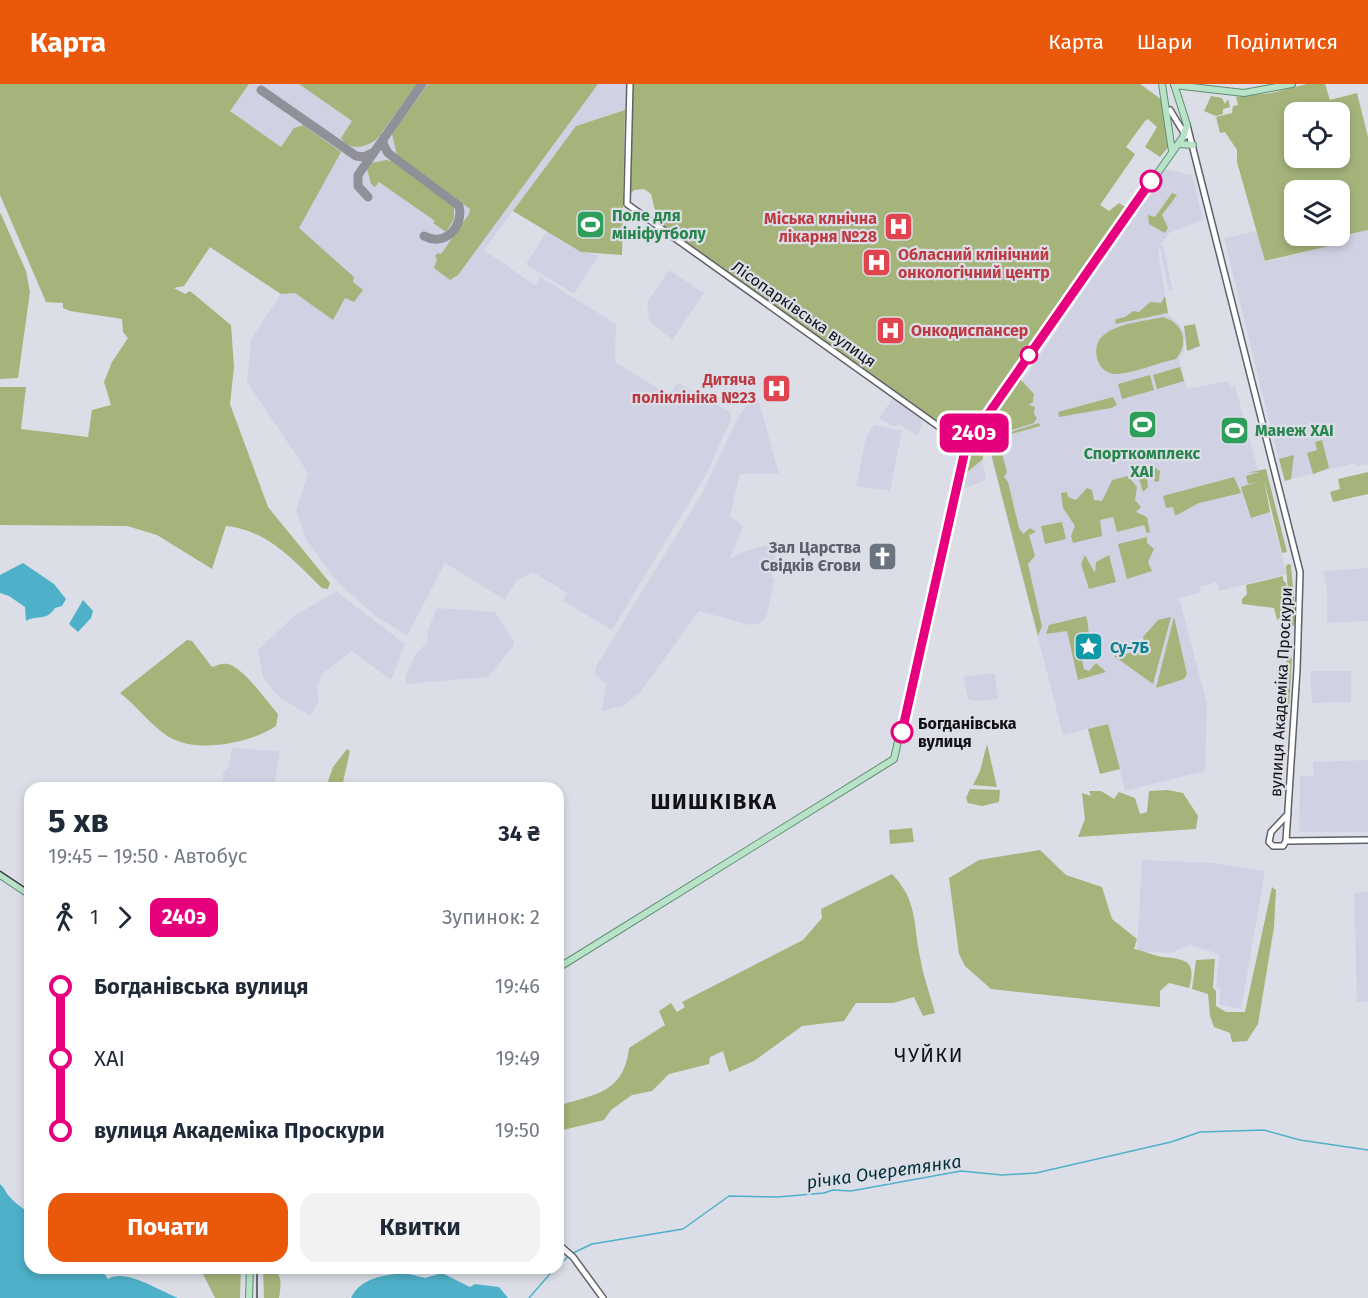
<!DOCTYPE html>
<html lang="uk">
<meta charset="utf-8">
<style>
:root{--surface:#fff;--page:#f2f2f3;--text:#1f2937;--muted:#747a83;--accent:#ea580c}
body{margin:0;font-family:"Fira Sans",sans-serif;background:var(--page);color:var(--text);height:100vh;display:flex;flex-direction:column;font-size:22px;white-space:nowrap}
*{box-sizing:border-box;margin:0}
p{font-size:20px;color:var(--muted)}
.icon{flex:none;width:33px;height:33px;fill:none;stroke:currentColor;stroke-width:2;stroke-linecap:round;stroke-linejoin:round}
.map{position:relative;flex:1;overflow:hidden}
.panel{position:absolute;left:24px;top:698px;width:540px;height:492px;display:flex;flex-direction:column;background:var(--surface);border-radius:18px;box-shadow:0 3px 9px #0003}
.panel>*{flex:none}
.badge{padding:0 12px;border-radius:9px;font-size:21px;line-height:39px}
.fabs{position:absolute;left:1284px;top:18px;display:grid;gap:12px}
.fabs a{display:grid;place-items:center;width:66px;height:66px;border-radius:12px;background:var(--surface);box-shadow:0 3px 9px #0003;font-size:30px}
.map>.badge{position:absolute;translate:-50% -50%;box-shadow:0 0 0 3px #fff}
.legs{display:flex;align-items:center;gap:9px;height:66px;padding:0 24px;font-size:20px}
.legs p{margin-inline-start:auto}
.headline{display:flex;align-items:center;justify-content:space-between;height:102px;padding:0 24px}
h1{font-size:33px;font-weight:700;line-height:45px}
.cta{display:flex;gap:12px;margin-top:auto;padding:12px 24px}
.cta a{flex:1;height:69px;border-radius:18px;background:var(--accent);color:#fff;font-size:24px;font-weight:700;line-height:69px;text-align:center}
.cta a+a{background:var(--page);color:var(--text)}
ul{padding:0 24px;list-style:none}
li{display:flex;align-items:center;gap:21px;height:72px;font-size:22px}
li i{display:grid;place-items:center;width:9px;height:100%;margin:0 8px;background:currentColor}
li i::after{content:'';width:15px;height:15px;margin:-8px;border:4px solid;border-radius:50%;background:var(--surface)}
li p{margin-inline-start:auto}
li:first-child i{background:linear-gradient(#0000 50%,currentColor 0)}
li:last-child i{background:linear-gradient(currentColor 50%,#0000 0)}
header{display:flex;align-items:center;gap:36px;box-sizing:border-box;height:84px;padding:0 30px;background:var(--accent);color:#fff}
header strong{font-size:28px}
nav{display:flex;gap:33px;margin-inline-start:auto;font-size:21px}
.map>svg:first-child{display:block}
.built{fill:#d0d2e3}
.green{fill:#a5b47b;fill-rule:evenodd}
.water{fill:#4fb0c9}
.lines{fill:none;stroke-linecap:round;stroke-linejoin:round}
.stream{stroke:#4fb0c9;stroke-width:1.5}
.taxiway{stroke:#909198;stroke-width:9}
.secondary-casing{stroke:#5f6069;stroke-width:8}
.primary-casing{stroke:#5f8e72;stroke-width:8}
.secondary{stroke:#fff;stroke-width:5}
.primary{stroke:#b8e3c8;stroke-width:6}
.tram{stroke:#44444a;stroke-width:1.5}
.line-1-casing{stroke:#fff;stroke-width:14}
.line-1{stroke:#e6007e;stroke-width:9}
.stop-1-dot{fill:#fff;stroke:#e6007e;stroke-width:3}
.labels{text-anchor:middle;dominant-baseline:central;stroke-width:4.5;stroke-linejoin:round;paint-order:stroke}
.leisure-label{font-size:16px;font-weight:bold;fill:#27864d;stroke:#dcdee7;text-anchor:start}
.health-label{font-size:16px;font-weight:bold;fill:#be3a42;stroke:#dcdee7;text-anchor:end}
.street-label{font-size:16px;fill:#121216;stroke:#dcdee7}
.worship-label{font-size:16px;font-weight:bold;fill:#5b616d;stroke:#dcdee7;text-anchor:end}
.culture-label{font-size:16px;font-weight:bold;fill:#0d838f;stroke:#dcdee7;text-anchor:start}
.stop-label{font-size:16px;font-weight:bold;fill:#121216;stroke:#dcdee7;text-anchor:start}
.water-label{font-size:18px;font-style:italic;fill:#002f39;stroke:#dcdee7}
.quarter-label{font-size:20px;letter-spacing:1.5px;fill:#121216;stroke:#dcdee7}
.district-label{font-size:22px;font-weight:bold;letter-spacing:1.5px;fill:#121216;stroke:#dcdee7}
</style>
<header>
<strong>Карта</strong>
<nav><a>Карта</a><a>Шари</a><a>Поділитися</a></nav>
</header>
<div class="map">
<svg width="1368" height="1214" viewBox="0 0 1368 1214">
<rect width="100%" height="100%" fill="#dcdee7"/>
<path class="built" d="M0 0H626L625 26 576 42 484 166 535 201 540 193 616 240 615 278 669 311 678 299 730 328 731 335 707 389 612 546 563 517 567 509 533 488 516 497 505 516 445 479 407 552 377 533 353 512 334 494 307 457 296 427 308 389 247 298 251 255 281 210 209 163 184 202 0 35Z
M1165 85 1192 91 1203 136 1169 149 1160 162H1163L1173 206 1169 207 1160 164 1158 166 1168 230 1180 241 1185 251 1184 267 1179 275 1187 305 1228 297 1230 303 1235 302 1287 490 1219 507 1217 498 1200 503 1201 508 1179 514 1207 619 1205 687 1125 707 1108 640 1063 651 990 367 987 341 1028 289Z
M1368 146V380L1356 382 1355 379 1284 397 1224 154 1258 147 1265 178 1329 162 1328 156Z
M547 147 581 168 599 171 574 210 526 180Z
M669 186 704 209 672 256 649 237 647 218Z
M758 314 779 390H740L730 432 743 442 730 475 744 467 768 461 777 464 773 483 772 494 775 495 766 534 760 539 750 541 699 527 641 607 623 622 601 627 607 600 596 591 595 584 701 411 740 330 751 316Z
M893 314 923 337 918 352 899 340 894 343 879 334Z
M874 341 902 347 890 407 856 402 866 353Z
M982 373 986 396 960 406 965 390Z
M1368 484V537L1327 539V507L1323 487Z
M336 507 405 560 391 596 352 567 322 590 317 604 319 617 310 632 278 612 263 593 258 566 293 533Z
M437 524 495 528 514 557V561L488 593 407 600 405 593 415 571 428 557 427 548Z
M1310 587H1351V618L1312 619Z
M985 590H995L998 615 978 617 968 615 963 593Z
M232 664 280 667 274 703H223V688L228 684Z
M1368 676V748H1299L1300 692H1314L1313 678Z
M1142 776 1213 779 1265 787 1241 925 1219 920 1221 905 1216 903 1219 870 1190 861 1170 869 1137 867Z
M1368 808V918H1357L1354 809Z"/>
<path class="green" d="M0 0H249L230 27 281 63 294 44 303 41 341 68 299 144 354 193 353 198 363 206 354 218 345 214 333 236 295 209 281 210 210 163 184 202 174 204 185 210 190 207 231 241 234 283 230 320 268 423 330 499 328 505 322 504C294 477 268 446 226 442L212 485 157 451 127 442 0 441V303H26L21 345 88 353 92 326 111 321 104 298 112 278 128 254 123 248 122 235 70 227 63 224V219L46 218 0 111Z
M299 0H417L377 55C367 63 349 68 341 54L352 37Z
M428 0H598L458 191 450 196 434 184 437 175 435 172 438 169 441 170 469 130 470 125 397 71 392 50Z
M632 0H1140L1162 16 1170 61 1160 73 1145 63 1157 43 1148 35 1145 37 1126 63 1135 70 1134 72 1100 121 1109 127 1119 119 1125 123 967 349 956 353 658 139 651 110 644 105 634 106 629 112Z
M1307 0H1325L1330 16 1357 9 1368 53V146L1328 155 1329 162 1265 177 1237 78V66L1225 48 1220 49 1216 33 1232 29 1233 22 1238 21 1236 13 1272 9ZM1294 28H1340V74H1294ZM1294 106H1340V152H1294Z
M1211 12 1222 14 1225 20 1228 15 1230 23 1223 25V30L1216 32 1204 27Z
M625 26 622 171 581 168 513 127 576 42Z
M386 76 393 77 454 120V135L446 148 433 139 435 137 379 98 375 103 371 100 367 85 371 79Z
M1172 109 1177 111 1162 131 1168 144 1165 149 1149 140 1148 131 1155 133Z
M0 128 26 187 30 208 18 294 0 295Z
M1165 212 1168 229 1115 240 1116 235 1125 233 1133 227 1139 228 1150 218 1161 219Z
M1163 233C1183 239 1190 258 1176 275 1157 279 1137 288 1118 290 1096 292 1089 261 1105 250 1119 239 1146 237 1163 233Z
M1195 240 1200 262 1187 267 1184 242Z
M1180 283 1184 297 1157 305 1153 291Z
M1150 291 1154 306 1122 315 1118 300Z
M1020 295 1034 310 1033 318 1029 321 1035 323 1034 330 1037 334 1034 339 1002 349 1000 343 1003 338 993 332Z
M1113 313 1117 321 1111 324 1059 333 1058 328Z
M1039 339 1040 342 1004 352 999 358 1007 388 1004 393 1008 398 1019 444 1023 450 1030 444 1036 448 1029 451 1035 472 1028 480 1042 542 1038 552 988 358 989 355Z
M982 351 983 375 966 389 975 357Z
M1322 356 1329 384 1313 390 1307 369 1317 366 1315 358Z
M1294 371 1291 395 1285 397 1279 375Z
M1151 381 1160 387 1159 397 1155 398 1154 392 1147 393 1148 403 1143 408 1137 388Z
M1266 385 1287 468 1282 469 1264 396 1270 428 1251 434 1241 403 1258 398 1248 400 1246 392 1259 388 1246 389Z
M1368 388V410L1333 418 1330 408 1340 405 1338 395Z
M1128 392 1137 403 1135 416 1141 423 1136 428 1147 433 1150 448 1147 449 1144 441 1117 448 1113 433 1100 436 1102 452 1073 459 1071 452 1075 442 1063 424 1061 409 1067 408 1068 413 1076 416 1087 404 1092 406 1094 416 1102 417 1112 396Z
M1234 393 1241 409 1199 419 1175 432 1173 423 1166 424 1163 412Z
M1062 438 1066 455 1045 460 1041 442Z
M1147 453V459L1154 465 1148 478 1152 487 1127 495 1118 460Z
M1085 471 1095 489 1096 478 1109 471 1116 498 1089 505 1081 480Z
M1288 480 1291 481C1292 499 1296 519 1295 540L1291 544 1286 482Z
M1283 492V496L1286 499 1288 536 1281 533 1277 536 1274 524 1242 520V515L1247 510 1246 501Z
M1086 532C1090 546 1090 557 1080 567L1084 585 1089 587 1096 579 1106 588 1078 596 1067 547 1046 550 1049 541Z
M1171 533 1153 600 1114 572 1146 566 1143 553 1158 536Z
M1174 533 1187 590 1184 595 1156 604Z
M187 556 192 557 212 583C219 581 224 578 231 581 247 589 266 616 278 630L276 642C251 659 197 670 169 653 151 642 137 622 120 609Z
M1287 571 1292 574 1289 625 1283 627Z
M1108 640 1120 685 1100 690 1088 645Z
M987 660 997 703 973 701 980 687Z
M347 665 350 667 342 703H326L333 683Z
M970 705 1000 706 999 718 982 722 968 719 966 714Z
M1168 706 1183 709 1198 732 1196 745 1078 753 1085 735 1082 709 1091 712 1089 707H1101L1114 715 1119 708 1135 714 1140 730 1147 728 1149 707Z
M912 744 914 758 890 760 889 746Z
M1040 766 1066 791 1102 803 1112 835 1137 855 1134 865C1143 867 1153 871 1162 873 1186 875 1197 877 1189 904L1169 899 1160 907V923L991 905 965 882 959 870 949 794 979 776Z
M892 790C918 817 913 839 920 873 923 892 930 910 935 929L923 932 914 913 893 919H856L844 937 802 942 754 977 729 988 723 967 710 973 709 980 669 990 652 1007 632 1011 611 1026 604 1036 563 1046 558 1050V1022C595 1010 624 1009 629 964L665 941 659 927 671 919 677 928 685 923 682 918 803 856 822 834 821 825Z
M1272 803 1276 806 1274 843 1258 940 1247 957 1232 958 1230 949 1214 943 1210 932 1208 910 1192 905 1196 876 1215 875 1213 904 1216 907V922L1226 928H1245Z
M200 1184H241L240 1214H215Z
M263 1184H272C283 1192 281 1201 279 1214H264Z"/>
<path class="water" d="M23 479 54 500 66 515 62 522 55 524C46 538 38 530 26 537L25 523 9 512 0 509V491Z
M83 516 93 527 91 534 78 548 69 540Z
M0 1100C5 1104 5 1108 9 1112 25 1131 30 1118 25 1150L30 1157V1184H79L86 1190 103 1188 108 1195C126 1184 159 1207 178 1214H0Z
M405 1189 425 1194 442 1189 470 1203 475 1200 499 1203 508 1214H351C361 1193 385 1191 405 1189Z"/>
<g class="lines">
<path class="stream" d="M573 1169 592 1160 683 1145 729 1112 778 1113 824 1109 833 1106 851 1107 961 1087 1002 1091 1036 1089 1171 1058 1200 1048 1264 1046 1300 1056 1368 1066
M558 1181 569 1172
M529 1214 555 1184"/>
<path class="taxiway" d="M261 6 356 72 364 73 372 69
M384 53 383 60 388 69 459 122C464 143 445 163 424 152
M368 113 358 102V91L422 0"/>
<defs>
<path id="secondary" d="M630 0 627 120 966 362
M1170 26 1186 52
M1187 41 1300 488 1297 585 1286 757 1283 762H1273L1269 758 1271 748 1288 730
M1286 757 1368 756
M558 1160 573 1173 603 1214"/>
<path id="primary" d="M1162 0 1172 67
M1174 1 1244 9 1292 0
M1179 60 1193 61
M0 791 30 811
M558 884 894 675 963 369 970 355 1183 53 1187 41 1174 0
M249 1214 250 1184"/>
</defs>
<use href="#secondary" class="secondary-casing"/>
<use href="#primary" class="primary-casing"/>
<use href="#secondary" class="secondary"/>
<use href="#primary" class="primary"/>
<path class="tram" d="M0 787 30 807
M257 1214V1184"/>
</g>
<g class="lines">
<defs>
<path id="line-1" d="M902 648 966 362 1151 97"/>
</defs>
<use href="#line-1" class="line-1-casing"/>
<use href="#line-1" class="line-1"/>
</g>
<defs>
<symbol id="stadium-square" viewBox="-11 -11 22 22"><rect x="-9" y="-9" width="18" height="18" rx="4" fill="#2e9e5b" stroke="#dcdee7"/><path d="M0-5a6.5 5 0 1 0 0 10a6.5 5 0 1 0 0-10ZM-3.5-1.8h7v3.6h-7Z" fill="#fff"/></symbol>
<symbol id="hospital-square" viewBox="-11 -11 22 22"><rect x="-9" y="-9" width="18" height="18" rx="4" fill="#e0444e" stroke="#dcdee7"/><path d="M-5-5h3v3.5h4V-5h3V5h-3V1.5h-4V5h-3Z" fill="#fff"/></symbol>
<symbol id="church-square" viewBox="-11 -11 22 22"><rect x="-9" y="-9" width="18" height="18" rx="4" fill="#6b7280" stroke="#dcdee7"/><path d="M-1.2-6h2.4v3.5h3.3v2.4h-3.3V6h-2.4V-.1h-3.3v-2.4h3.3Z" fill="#fff"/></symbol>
<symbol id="sight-square" viewBox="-11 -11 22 22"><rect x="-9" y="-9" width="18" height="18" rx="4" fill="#0f9aa8" stroke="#dcdee7"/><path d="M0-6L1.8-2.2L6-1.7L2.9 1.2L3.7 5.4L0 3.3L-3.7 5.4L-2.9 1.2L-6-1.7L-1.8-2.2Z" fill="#fff"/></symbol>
</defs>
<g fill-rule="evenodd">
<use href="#stadium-square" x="574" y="124" width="33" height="33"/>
<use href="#hospital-square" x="882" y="126" width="33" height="33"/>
<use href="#hospital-square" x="860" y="162" width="33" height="33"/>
<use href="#hospital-square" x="874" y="230" width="33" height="33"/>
<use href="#hospital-square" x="760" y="288" width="33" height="33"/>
<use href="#stadium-square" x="1126" y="324" width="33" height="33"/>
<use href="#stadium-square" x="1218" y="330" width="33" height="33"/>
<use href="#church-square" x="866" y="456" width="33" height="33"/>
<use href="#sight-square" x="1072" y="546" width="33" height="33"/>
</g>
<g class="stop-1-dot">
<circle cx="1151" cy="97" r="10"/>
<circle cx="1029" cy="271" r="8"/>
<circle cx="902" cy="648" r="10"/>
</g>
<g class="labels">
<g class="leisure-label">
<text x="612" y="131">Поле для<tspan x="612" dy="18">мініфутболу</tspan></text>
<text x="1255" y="346">Манеж ХАІ</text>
<text x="1142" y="369" text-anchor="middle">Спорткомплекс<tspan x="1142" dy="18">ХАІ</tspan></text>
</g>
<g class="health-label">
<text x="877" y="134">Міська клнічна<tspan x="877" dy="18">лікарня №28</tspan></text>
<text x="898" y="170" text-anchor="start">Обласний клінічний<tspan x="898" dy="18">онкологічний центр</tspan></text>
<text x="911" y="246" text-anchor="start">Онкодиспансер</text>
<text x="756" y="295">Дитяча<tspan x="756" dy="18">поліклініка №23</tspan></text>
</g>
<g class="street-label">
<text transform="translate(804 230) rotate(35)">Лісопарківська вулиця</text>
<text transform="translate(1281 608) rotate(-87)">вулиця Академіка Проскури</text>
</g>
<g class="worship-label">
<text x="861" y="463">Зал Царства<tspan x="861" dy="18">Свідків Єгови</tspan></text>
</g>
<g class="culture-label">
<text x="1110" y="563">Су-7Б</text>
</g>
<g class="stop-label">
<text x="918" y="639">Богданівська<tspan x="918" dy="18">вулиця</tspan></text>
</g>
<g class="water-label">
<text transform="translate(884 1088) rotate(-8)">річка Очеретянка</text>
</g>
<g class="quarter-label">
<text x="929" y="971">ЧУЙКИ</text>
</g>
<g class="district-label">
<text x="714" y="717">ШИШКІВКА</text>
</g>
</g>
</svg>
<div class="fabs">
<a><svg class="icon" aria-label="locate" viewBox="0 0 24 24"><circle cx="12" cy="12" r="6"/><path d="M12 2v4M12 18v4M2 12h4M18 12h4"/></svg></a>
<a><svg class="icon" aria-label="layers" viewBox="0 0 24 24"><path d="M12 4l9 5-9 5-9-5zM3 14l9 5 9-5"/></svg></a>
</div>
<b class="badge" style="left:974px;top:349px;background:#e6007e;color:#fff">240э</b>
<section class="panel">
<div class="headline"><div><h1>5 хв</h1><p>19:45 – 19:50 · Автобус</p></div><b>34 ₴</b></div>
<div class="legs"><svg class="icon" aria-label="walk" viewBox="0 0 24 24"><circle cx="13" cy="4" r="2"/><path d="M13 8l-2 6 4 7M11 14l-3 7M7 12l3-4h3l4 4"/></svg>1<svg class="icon" aria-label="forward" viewBox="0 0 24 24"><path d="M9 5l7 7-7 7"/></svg><b class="badge" style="background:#e6007e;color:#fff">240э</b><p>Зупинок: 2</p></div>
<ul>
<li><i style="color:#e6007e"></i><b>Богданівська вулиця</b><p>19:46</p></li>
<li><i style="color:#e6007e"></i><span>ХАІ</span><p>19:49</p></li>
<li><i style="color:#e6007e"></i><b>вулиця Академіка Проскури</b><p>19:50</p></li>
</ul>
<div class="cta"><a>Почати</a><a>Квитки</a></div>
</section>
</div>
